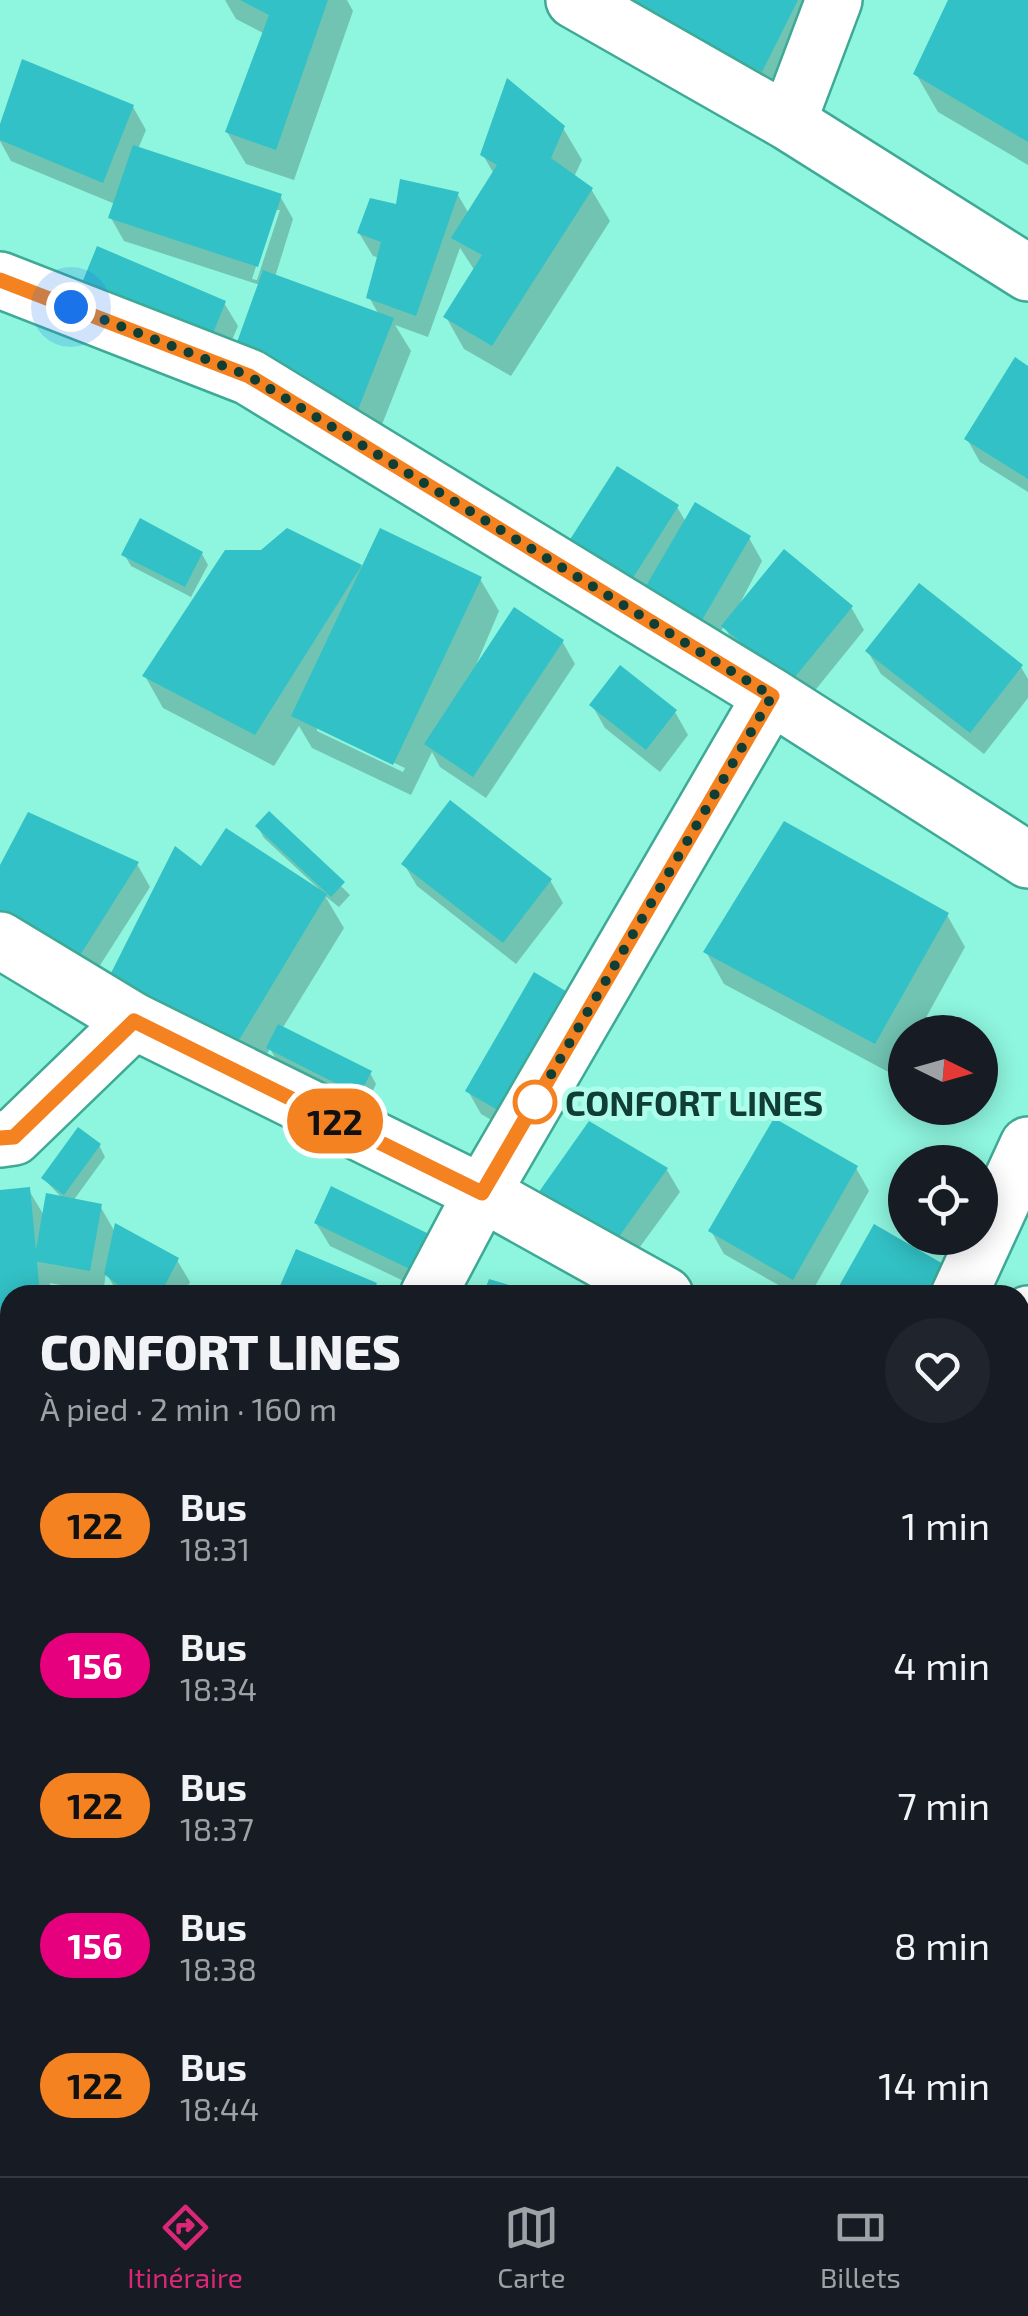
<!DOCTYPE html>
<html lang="fr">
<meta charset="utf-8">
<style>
:root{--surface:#171b24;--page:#20242c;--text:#f1f3f6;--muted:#9ea1a6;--line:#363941;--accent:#db2777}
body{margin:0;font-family:"Exo 2",sans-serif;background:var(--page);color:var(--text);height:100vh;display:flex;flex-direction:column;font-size:38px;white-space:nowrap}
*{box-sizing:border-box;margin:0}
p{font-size:32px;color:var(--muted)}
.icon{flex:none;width:55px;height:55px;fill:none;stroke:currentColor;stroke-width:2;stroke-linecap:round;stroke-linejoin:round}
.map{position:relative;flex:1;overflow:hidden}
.panel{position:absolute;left:0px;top:1285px;width:1030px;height:892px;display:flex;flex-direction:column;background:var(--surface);border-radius:30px 30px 0 0;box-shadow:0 5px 25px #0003}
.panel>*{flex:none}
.badge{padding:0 20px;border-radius:32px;font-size:35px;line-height:65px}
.needle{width:65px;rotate:95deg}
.tools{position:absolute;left:888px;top:1015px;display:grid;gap:20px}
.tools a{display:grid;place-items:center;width:110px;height:110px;border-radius:50%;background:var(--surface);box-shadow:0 5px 25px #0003;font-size:50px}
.you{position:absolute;width:50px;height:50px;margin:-25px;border:8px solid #fff;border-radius:50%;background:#1a73e8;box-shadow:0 0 0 15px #1a73e833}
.map>.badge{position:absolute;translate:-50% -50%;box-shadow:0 0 0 5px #fff}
.round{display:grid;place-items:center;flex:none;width:105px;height:105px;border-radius:52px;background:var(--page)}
.overview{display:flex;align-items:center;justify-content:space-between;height:170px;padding:0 40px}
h1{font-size:48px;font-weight:800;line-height:75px}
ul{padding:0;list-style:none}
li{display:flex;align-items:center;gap:30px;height:140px;padding:0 40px}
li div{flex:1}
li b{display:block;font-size:38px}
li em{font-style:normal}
li .badge{min-width:110px;font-weight:700;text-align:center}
.dock{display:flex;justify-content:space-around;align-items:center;height:140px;border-top:2px solid var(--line);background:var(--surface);font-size:28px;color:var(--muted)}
.dock a{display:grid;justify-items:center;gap:5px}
.dock .on{color:var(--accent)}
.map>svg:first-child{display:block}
.shadow{fill:#0003;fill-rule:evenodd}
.building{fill:#32c1c6}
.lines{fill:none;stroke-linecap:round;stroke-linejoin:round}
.minor-casing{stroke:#3ea995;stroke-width:60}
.trunk-casing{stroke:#3ea995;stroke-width:60}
.minor{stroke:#fff;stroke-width:55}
.trunk{stroke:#fff;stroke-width:55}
.line-casing{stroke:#fff;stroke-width:22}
.line{stroke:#f58220;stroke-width:15}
.walk{stroke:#103e35;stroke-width:10;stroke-dasharray:0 18}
.stop-dot{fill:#fff;stroke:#f58220;stroke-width:5}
.labels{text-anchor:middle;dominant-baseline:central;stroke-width:10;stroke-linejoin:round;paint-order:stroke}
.stop-label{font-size:35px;font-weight:bold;fill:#103e35;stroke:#affeec;text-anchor:start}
</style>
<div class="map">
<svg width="1028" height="2176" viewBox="0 0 1028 2176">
<rect width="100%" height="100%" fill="#8ef5df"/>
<path class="shadow" d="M225 0H347L353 11 294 180 246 164 227 132 265 34 236 19Z
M597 0H824L781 103Z
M951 0H1028V165L938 112 916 74Z
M133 107 146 130 138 149 280 196 293 219 275 277 379 315 369 297 380 258 373 256 359 233 398 207 458 195 469 214 494 174 483 155 563 128 582 160 574 177 591 189 610 221 511 376 464 349 446 317 475 271 460 248 428 337 395 325 411 351 370 455 260 285 124 241 111 218 115 204 11 161 0 141V132ZM274 210H280L257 280 252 279Z
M224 303 238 326 224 359 98 306Z
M1028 369V492L980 462 967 439Z
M677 507 686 522 749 538 762 561 735 613 851 607 864 630 804 704 737 649 724 626 715 641 578 575Z
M288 531 364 568 480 579 499 611 471 677 562 641 575 664 486 798 440 767 432 752 411 795 312 748 299 726 274 766 163 708 145 676ZM317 726 405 768 403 772 317 731Z
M124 554H202L208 565 191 597 131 566Z
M868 652 1021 667 1028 679V698L984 754 881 674Z
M592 705 675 712 688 735 660 772 605 728Z
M269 815 350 895 339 907 325 896 344 928 282 1029 370 1073 376 1084 366 1105 276 1059 270 1049 253 1076 201 1050 202 869 319 889 264 838 258 827Z
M137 864 150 887 90 981 0 870Z
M404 864 550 880 563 903 516 964 417 886Z
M947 915 965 947 918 1032H905V1055L894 1075 724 984 706 952Z
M535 976 519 1136 481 1114 468 1091Z
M99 1145 105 1157 73 1201 100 1206 115 1232 177 1260 190 1282 184 1295H119L106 1273 103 1293 50 1283 51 1295H10V1611L0 1613V1193L28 1189 45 1217 63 1199 44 1179Z
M856 1168 869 1191 810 1295H796L724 1254 711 1231Z
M667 1170 680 1192 626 1266 552 1219Z
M316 1223 445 1261 429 1293 330 1246Z
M0 1614 10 1621V1760L0 1781Z
M217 2168H279L274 2176H230Z"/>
<path class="building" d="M240 0H328L276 150 225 132 269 15Z
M616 0H798L762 72Z
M948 0H1028V142L913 74Z
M22 59 134 105 103 183 0 140V124Z
M507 78 565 126 551 158 593 188 492 346 443 317 482 255 451 238 497 165 480 155Z
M133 145 282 194 258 267 108 218Z
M400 179 459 192 416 316 366 298 381 242 357 233 370 198 396 204Z
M97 246 226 301 211 338 82 283Z
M263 270 394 318 352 425 232 356Z
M1015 357 1028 366V479L964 439Z
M617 466 679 505 624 592 562 552Z
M695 502 751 536 702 620 646 586Z
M140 518 203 552 185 587 121 555Z
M287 528 362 565 255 735 142 676 225 550H261Z
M380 528 482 577 393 765 291 716Z
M784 549 853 606 790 683 721 626Z
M919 583 1023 665 970 733 865 651Z
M514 607 564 640 473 777 424 744Z
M620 665 677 710 646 750 589 705Z
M450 800 552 879 503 943 401 864Z
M269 811 345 882 331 897 255 826Z
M28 812 139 862 77 960 0 917V865Z
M784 821 949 913 875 1044 703 952Z
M226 828 327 894 236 1045 106 983 175 846 201 866Z
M534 972 574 996 506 1115 465 1091Z
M278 1024 372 1071 359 1095 266 1048Z
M774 1118 858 1166 793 1280 708 1231Z
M589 1121 668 1168 613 1245 536 1196Z
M78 1127 101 1144 64 1195 41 1178Z
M331 1186 433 1236 416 1272 314 1223Z
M30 1187 40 1295H10V1402L0 1404V1190Z
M46 1193 102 1204 90 1271 34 1261Z
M115 1223 179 1258 160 1295H131L104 1274Z
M874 1224 964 1276 953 1295H834Z
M296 1249 377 1283 372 1295H276Z
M489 1279 539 1294V1295H483Z
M10 1428V1576L0 1578V1430Z
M0 1611 10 1618V1720L0 1713Z"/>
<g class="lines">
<defs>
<path id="minor" d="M574 0 788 122 1028 273
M788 122 834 0
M0 280 249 377 771 696 1028 860
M0 940 134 1021 482 1193 665 1295
M0 1139 14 1137 134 1021
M428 1295 482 1193 771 696
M959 1295 1028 1145
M1020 1713 1028 1697
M0 2107 10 2088
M70 2168 84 2176
M541 2176 545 2168
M790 2176 794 2168"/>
<path id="trunk" d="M1020 1330 1028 1314
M1020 1553 1028 1536
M609 2176 613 2168
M720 2176 724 2168"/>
</defs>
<use href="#minor" class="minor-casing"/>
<use href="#trunk" class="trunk-casing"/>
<use href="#minor" class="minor"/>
<use href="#trunk" class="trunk"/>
</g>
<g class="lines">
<defs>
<path id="line" d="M0 280 249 376 772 696 482 1193 134 1021 14 1137 0 1138"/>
</defs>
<use href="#line" class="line-casing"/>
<use href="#line" class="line"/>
<path class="walk" d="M71 307 249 376 772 696 535 1102"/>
</g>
<circle class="stop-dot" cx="535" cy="1102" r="20"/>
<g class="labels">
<g class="stop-label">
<text x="565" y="1102">CONFORT LINES</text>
</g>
</g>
</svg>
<div class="tools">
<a><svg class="needle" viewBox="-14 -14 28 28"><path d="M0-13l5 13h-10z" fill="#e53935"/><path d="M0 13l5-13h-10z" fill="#9ea1a6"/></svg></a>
<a><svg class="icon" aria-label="locate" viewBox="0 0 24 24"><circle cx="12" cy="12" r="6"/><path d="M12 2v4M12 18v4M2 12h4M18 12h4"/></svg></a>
</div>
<div class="you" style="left:71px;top:307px"></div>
<b class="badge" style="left:335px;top:1121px;background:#f58220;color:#111">122</b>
<section class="panel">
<div class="overview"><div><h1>CONFORT LINES</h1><p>À pied · 2 min · 160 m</p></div><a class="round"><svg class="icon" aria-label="heart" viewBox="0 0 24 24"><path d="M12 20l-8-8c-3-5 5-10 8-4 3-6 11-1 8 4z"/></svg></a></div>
<ul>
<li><span class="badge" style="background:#f58220;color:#111">122</span><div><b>Bus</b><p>18:31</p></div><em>1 min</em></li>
<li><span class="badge" style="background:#e6007e;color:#fff">156</span><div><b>Bus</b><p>18:34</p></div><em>4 min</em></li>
<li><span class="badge" style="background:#f58220;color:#111">122</span><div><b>Bus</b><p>18:37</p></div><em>7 min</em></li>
<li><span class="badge" style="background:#e6007e;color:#fff">156</span><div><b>Bus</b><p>18:38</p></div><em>8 min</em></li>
<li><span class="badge" style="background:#f58220;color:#111">122</span><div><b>Bus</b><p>18:44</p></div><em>14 min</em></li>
</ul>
</section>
</div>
<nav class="dock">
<a class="on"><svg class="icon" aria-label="directions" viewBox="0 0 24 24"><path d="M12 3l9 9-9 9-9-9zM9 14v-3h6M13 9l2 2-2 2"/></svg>Itinéraire</a>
<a><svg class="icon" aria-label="map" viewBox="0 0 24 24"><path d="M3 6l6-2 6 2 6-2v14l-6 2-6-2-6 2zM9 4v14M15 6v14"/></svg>Carte</a>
<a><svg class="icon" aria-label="tickets" viewBox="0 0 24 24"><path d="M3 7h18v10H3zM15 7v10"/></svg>Billets</a>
</nav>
